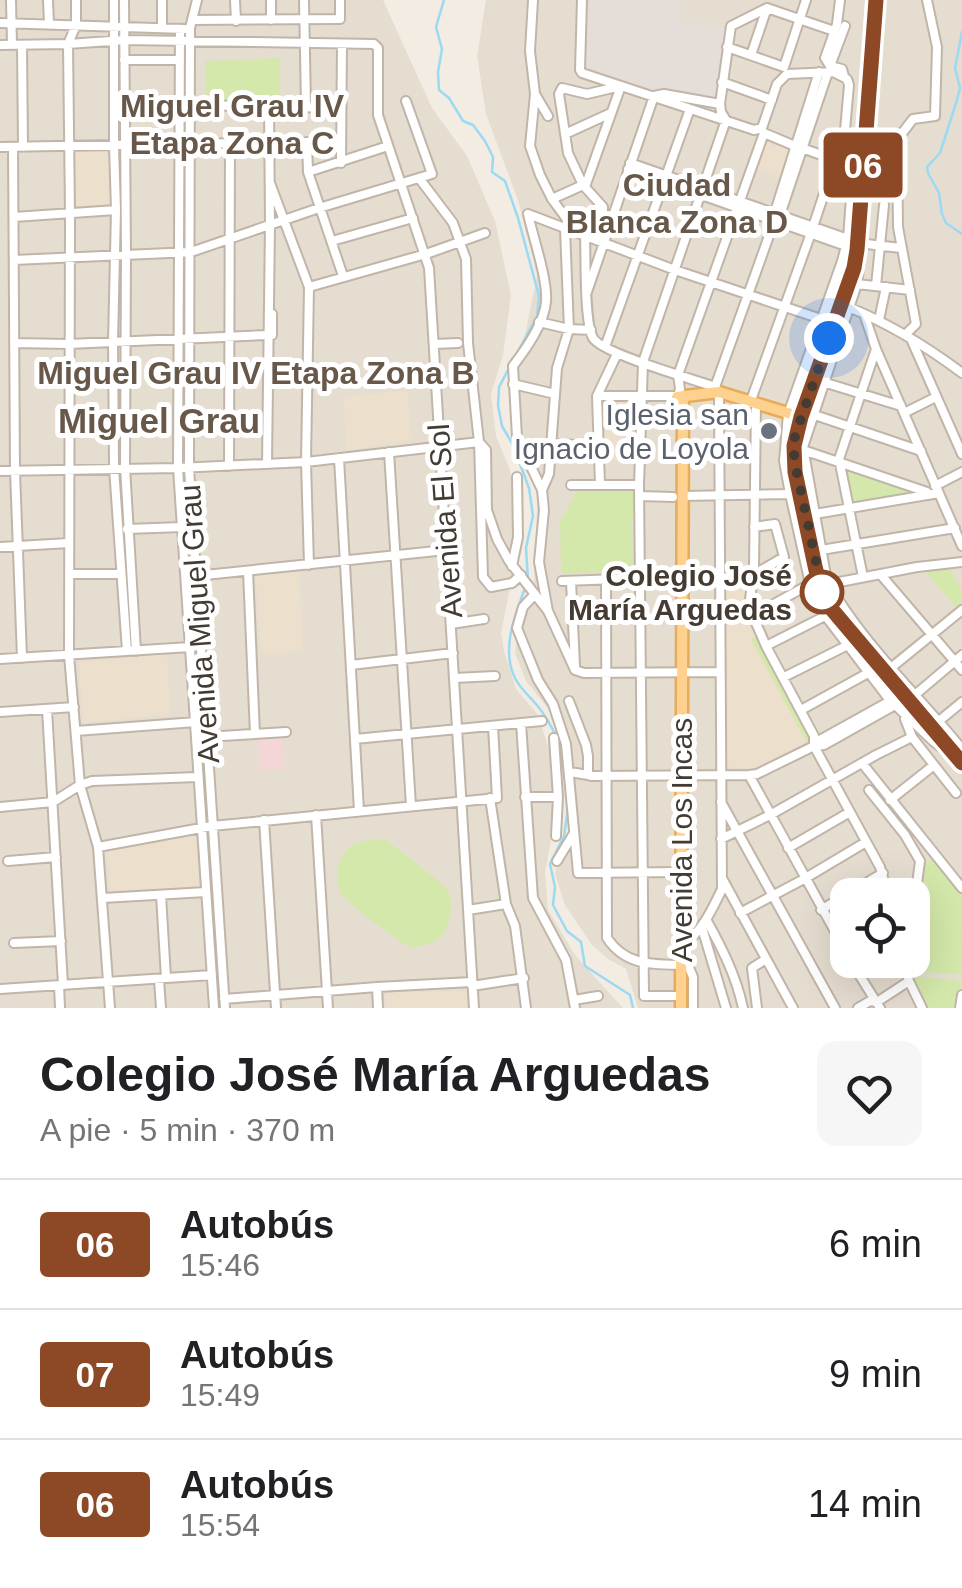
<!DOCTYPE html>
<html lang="es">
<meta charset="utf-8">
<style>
:root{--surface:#fff;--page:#f6f6f6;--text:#202124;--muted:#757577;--line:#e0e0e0}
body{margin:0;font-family:Helvetica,sans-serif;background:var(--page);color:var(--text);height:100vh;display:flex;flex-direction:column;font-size:38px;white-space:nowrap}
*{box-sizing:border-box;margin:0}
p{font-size:32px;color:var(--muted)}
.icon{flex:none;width:55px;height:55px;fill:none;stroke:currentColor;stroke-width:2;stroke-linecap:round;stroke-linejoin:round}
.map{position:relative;height:1008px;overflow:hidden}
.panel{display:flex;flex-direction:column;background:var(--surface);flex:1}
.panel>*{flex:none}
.badge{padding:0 20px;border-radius:8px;font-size:35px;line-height:65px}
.controls{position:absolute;left:830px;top:878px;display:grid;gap:20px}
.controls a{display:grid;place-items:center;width:100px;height:100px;border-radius:20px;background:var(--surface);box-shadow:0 10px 40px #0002;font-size:50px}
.you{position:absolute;width:50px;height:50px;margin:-25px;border:8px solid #fff;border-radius:50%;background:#1a73e8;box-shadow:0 0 0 15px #1a73e833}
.map>.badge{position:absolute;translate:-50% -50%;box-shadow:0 0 0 5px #fff}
.round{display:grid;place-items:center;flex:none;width:105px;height:105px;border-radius:20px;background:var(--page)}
.summary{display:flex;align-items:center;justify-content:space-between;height:170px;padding:0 40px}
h1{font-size:48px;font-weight:800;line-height:75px}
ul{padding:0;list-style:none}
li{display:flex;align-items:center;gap:30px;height:130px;padding:0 40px;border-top:2px solid var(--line)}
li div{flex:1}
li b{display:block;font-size:38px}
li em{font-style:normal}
li .badge{min-width:110px;font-weight:700;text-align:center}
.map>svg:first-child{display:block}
.residential{fill:#e6ddd1;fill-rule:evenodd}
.industrial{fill:#e4ddd8}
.education{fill:#ecdfcc}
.medical{fill:#f3d6d5}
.green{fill:#d3e8aa}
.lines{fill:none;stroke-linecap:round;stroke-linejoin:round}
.stream{stroke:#9cd9f2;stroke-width:2.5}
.minor-casing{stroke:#c0b5a8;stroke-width:12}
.major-casing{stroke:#e6ac5c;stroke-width:15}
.minor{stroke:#fff;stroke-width:8}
.major{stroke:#ffd18f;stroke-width:10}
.line-casing{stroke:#fff;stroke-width:22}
.line{stroke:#8d4925;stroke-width:15}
.walk{stroke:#443b33;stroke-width:10;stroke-dasharray:0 18}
.worship-dot{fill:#6b7280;stroke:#fff;stroke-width:4}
.stop-dot{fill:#fff;stroke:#8d4925;stroke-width:5}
.labels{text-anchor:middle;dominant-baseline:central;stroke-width:10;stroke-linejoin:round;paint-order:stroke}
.worship-label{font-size:30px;fill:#5b616d;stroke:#fff;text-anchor:end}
.street-label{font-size:30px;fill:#443b33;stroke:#fff}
.stop-label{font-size:30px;font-weight:bold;fill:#443b33;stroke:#fff;text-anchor:end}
.neighbourhood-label{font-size:32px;font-weight:bold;fill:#67584a;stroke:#fff}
.quarter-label{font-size:35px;font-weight:bold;fill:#67584a;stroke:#fff}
</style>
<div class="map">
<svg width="962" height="1008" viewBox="0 0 962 1008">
<rect width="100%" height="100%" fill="#f2ece3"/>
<path class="residential" d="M0 0H383L432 108 467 156 495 221 511 295 503 355 491 394 496 436 510 470 516 509V558L501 633 504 651 516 689 538 715 552 758 553 830 545 872 548 910 575 955 623 1008H0Z
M486 0H962V1008H638L626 969 608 959 592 945 565 905 555 874 558 860 570 835 569 783 560 736 550 711 526 681 515 653 520 613 534 580 538 489 512 433 509 389 522 351 537 275 518 200 486 114 477 56ZM848 895H912V960H848Z"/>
<path class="industrial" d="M586 0H681L679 21 726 27 719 100 649 90 583 69Z"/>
<path class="education" d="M765 141 792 151 783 179 755 168Z
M110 151V208L73 210 72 153Z
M407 390 412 440 346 451 344 397Z
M600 400H638L637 460H602L603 407 600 406Z
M299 571 303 650 268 656 260 648 256 575Z
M749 582 745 614 811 740 757 768 725 767 724 766 723 583Z
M167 654 170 714 83 723 79 662Z
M196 834 199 887 111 891 107 857 103 849Z
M469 991 470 1008H386L385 992Z"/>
<path class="medical" d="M282 734 284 769 260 771 258 738Z"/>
<path class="green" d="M280 58V105H206L205 61Z
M844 468 920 493 852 503Z
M637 487V519L632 520 633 572 561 573 560 521 579 489Z
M949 567 962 592V607L958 610 924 570Z
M755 637 758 638 811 736V740L807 743 751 639Z
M386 840C397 849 443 882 448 891 454 903 450 927 441 937 433 945 421 946 411 948 398 941 348 904 341 894 332 879 339 851 354 844 364 839 376 840 386 840Z
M932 858 936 859 962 895V974L911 972 913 938 925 873 923 865Z
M913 976 962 981 957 1008H925L912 984Z"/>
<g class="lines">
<path class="stream" d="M444 0 436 27 442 49 438 72 439 90 449 98 463 121 473 125 485 141 493 157 492 172 505 181 518 218 539 296 537 316 499 387 498 405 502 426 513 445 529 488 533 516 526 548 528 580
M962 32 955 68 960 88 957 100 940 153 927 167 928 173 939 193 942 214 946 223 962 234
M525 588C515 616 500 651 516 680 521 689 530 697 536 704 555 727 562 748 565 776
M568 809 564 836 550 864 555 887 553 905 567 931 581 942 585 966 630 995 633 1008"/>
<defs>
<path id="minor" d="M11 0 12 45
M48 0 49 24
M76 0V25L68 44 70 214 69 655 80 785 98 847 110 1008
M114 0V146L116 210 113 342 114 468 127 651
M124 0 126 253 125 467 136 651
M197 0 190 28 189 468 225 1008
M235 0 236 21
M271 0V20
M304 0 306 107
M533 0 530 51 535 94 530 146 540 175 552 199 566 218 590 227 600 237
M582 0 580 70 582 73 754 130 762 128
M840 0 837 24 825 58 830 66 842 69 844 76
M192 20 340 19V0
M0 23 185 29
M162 28V0
M180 29 178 468 214 1008
M0 45 68 44 124 40 374 44 378 48V115L429 268 474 1008
M22 45 23 147
M727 47 784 67 806 0
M751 55 767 8
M124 60H180
M830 66 845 26
M722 82 772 100
M535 94 548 116
M720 104 731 26 767 8 834 31
M191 105 341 108
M762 128 777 84 787 74 833 72 847 79 849 85 845 130 851 152 852 183 848 239 842 261 788 414 784 461 790 494 810 584 818 606 889 699 933 741 950 754
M764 133 795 146
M565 134 611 113
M307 142 308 172 343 276
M0 147C114 145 227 143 341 142
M13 147 15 471 22 658
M802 148 835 160
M341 163 342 44
M630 163 848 239
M628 169 846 246
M308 172 388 146
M419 178 453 223 466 259 468 343 479 442 483 577 491 587 512 583 521 575
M270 183 309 287 306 462 309 565
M585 187 621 86
M552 199 583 185
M528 214C533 237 548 280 546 302 544 324 526 349 513 366L517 437 542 490 544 510 539 562 548 611
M528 214 675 270 821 319
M774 215 819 72
M14 217 116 210
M585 236C586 257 584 322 593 338 603 354 693 379 715 387L719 392 722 889C711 912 702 931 681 947
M601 239 603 207 583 185 568 153 559 94 562 88 587 94 621 86
M332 241 413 218
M858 243 901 248
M858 253 860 260 857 284 803 447 827 581C861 642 918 695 962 749
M14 260 191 252 319 208 432 174 406 101
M857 284 910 290
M876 286 884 205
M309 287 426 254 485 233
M587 292 654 96 664 94 720 104 721 112 726 120 643 362 639 485 644 996H681
M846 306C888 323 926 346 962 373
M272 314V335
M864 314 876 349 962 546
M879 320 886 287
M539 322 569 329 591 330
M905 335 916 324 898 227 897 145 900 136 913 119 935 116 937 47 927 0
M911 339 962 454
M14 343 69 344 267 335
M434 344 458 343
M605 347 690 109
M823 382 901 406
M513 384 555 394
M715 387 775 219 780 215 828 72
M597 396H678L680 389 678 375 764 133
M750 403 811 233 844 133
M756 404 754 569 749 607 766 646 814 736V746L880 867 888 895
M803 411 921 451
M904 413 936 397
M479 442 486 450 487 510 497 539 509 561 548 611 575 670 584 673 720 672
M551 443 598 447
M803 450 927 492
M389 452 411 806
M339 458 359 811
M267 464 270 224 269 106
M229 466 230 142
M0 471 178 468 306 462 479 442
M600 484 597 396 617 354
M571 485H639
M935 486 962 472
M542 490 549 474 557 368 569 329 565 229
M640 496 673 497
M683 496 794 494
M809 515 939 493
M127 529 182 527
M0 547 69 543
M821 550 955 528
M512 566 518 537 517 477
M248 571 255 734
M69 574H121
M881 575 962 670
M195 576 446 550
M684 577 720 578 753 575 784 557 775 524 754 527
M863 577 839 459 876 349
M606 580 607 938C627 968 657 964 688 965L693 977V1008
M562 581 678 577
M571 581 575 666
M829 584 917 567 962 562
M535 594 523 607 517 628 538 680 553 704 566 744 578 873 682 872
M752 616 810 584
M451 624 484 619
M766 646 825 616
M0 659 190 647
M351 665 453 653
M892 667 962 610
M784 677 848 645
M454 678 495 676
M916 694 962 655
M569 701 586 745 588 756V775L570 772
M47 709 63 985
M801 710 868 673
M0 712 74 707
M905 719 912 737 956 793
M939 721 962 702
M521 723 533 898 566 960 575 1008
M76 731 196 722
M206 737 286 732
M554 738 558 797 556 836
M355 739 542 721
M814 746 818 741 890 701
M862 763 962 888
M749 775 848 955
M591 776 749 775 757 774 814 746 824 745 895 705
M869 790 905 835 920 861
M525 797H558
M490 798 506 904 515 926 526 1008
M890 800 934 765
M721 802 835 1008
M0 807 53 802 80 785 92 781 197 777
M316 815 328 1008
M264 820 276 1008
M721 839 770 815 876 755 912 737
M98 847 212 826 497 798 493 726
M788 848 850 812
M8 861 56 857
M557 861 574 833
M723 880 793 1008
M161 895 166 978
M103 898 206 892
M468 910 506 904
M821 910 883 873
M740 913 804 879 866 842
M707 921C723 950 736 976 743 1008
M912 922 920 861
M702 928 726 1008
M14 943 61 941
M850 960 880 1008
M903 960 909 981 922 1008
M856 969 874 960
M159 979 161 1008
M59 985 60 1008
M472 986 524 978
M377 987 378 1008
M0 989 212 975
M224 999 377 987 472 982
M574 1000 598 996
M757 1008 752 968 766 959
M858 1008 870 1001 877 1002 909 981
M960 1008 962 995"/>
<path id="major" d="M876 0 857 250 853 268 801 417 794 446V466L815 566 819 583 829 607 962 763
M677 397 719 392 801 417
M681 1008 683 396"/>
</defs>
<use href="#minor" class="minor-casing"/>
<use href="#major" class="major-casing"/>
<use href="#minor" class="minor"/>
<use href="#major" class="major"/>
</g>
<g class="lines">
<defs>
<path id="line" d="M876 0 857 250 854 268 801 417 794 446 795 472 815 566 819 583 829 606 962 763"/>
</defs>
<use href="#line" class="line-casing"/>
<use href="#line" class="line"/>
<path class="walk" d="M822 592 823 594 794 459 795 436 829 338"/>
</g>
<circle class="worship-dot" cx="769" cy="431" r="10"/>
<circle class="stop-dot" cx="822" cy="592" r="20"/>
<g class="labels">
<g class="worship-label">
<text x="749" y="414">Iglesia san<tspan x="749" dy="34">Ignacio de Loyola</tspan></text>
</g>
<g class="street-label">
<text transform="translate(445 521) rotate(-94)">Avenida El Sol</text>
<text transform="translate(199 624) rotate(-94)">Avenida Miguel Grau</text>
<text transform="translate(681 840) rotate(-90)">Avenida Los Incas</text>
</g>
<g class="stop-label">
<text x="792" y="575">Colegio José<tspan x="792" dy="34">María Arguedas</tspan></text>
</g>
<g class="neighbourhood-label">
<text x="232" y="106">Miguel Grau IV<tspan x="232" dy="37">Etapa Zona C</tspan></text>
<text x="677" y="185">Ciudad<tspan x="677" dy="37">Blanca Zona D</tspan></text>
<text x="256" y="373">Miguel Grau IV Etapa Zona B</text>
</g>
<g class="quarter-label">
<text x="159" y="420">Miguel Grau</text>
</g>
</g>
</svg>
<div class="controls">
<a><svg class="icon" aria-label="locate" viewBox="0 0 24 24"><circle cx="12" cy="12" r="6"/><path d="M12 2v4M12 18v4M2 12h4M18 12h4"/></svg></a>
</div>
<div class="you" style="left:829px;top:338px"></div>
<b class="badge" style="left:863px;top:165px;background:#8d4925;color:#fff">06</b>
</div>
<section class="panel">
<div class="summary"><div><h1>Colegio José María Arguedas</h1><p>A pie · 5 min · 370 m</p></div><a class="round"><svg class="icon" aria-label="heart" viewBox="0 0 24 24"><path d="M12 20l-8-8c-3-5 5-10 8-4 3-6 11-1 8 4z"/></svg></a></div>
<ul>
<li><span class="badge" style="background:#8d4925;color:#fff">06</span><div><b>Autobús</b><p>15:46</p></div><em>6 min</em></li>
<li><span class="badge" style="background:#8d4925;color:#fff">07</span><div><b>Autobús</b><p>15:49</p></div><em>9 min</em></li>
<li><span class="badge" style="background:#8d4925;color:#fff">06</span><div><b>Autobús</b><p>15:54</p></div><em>14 min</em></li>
</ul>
</section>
